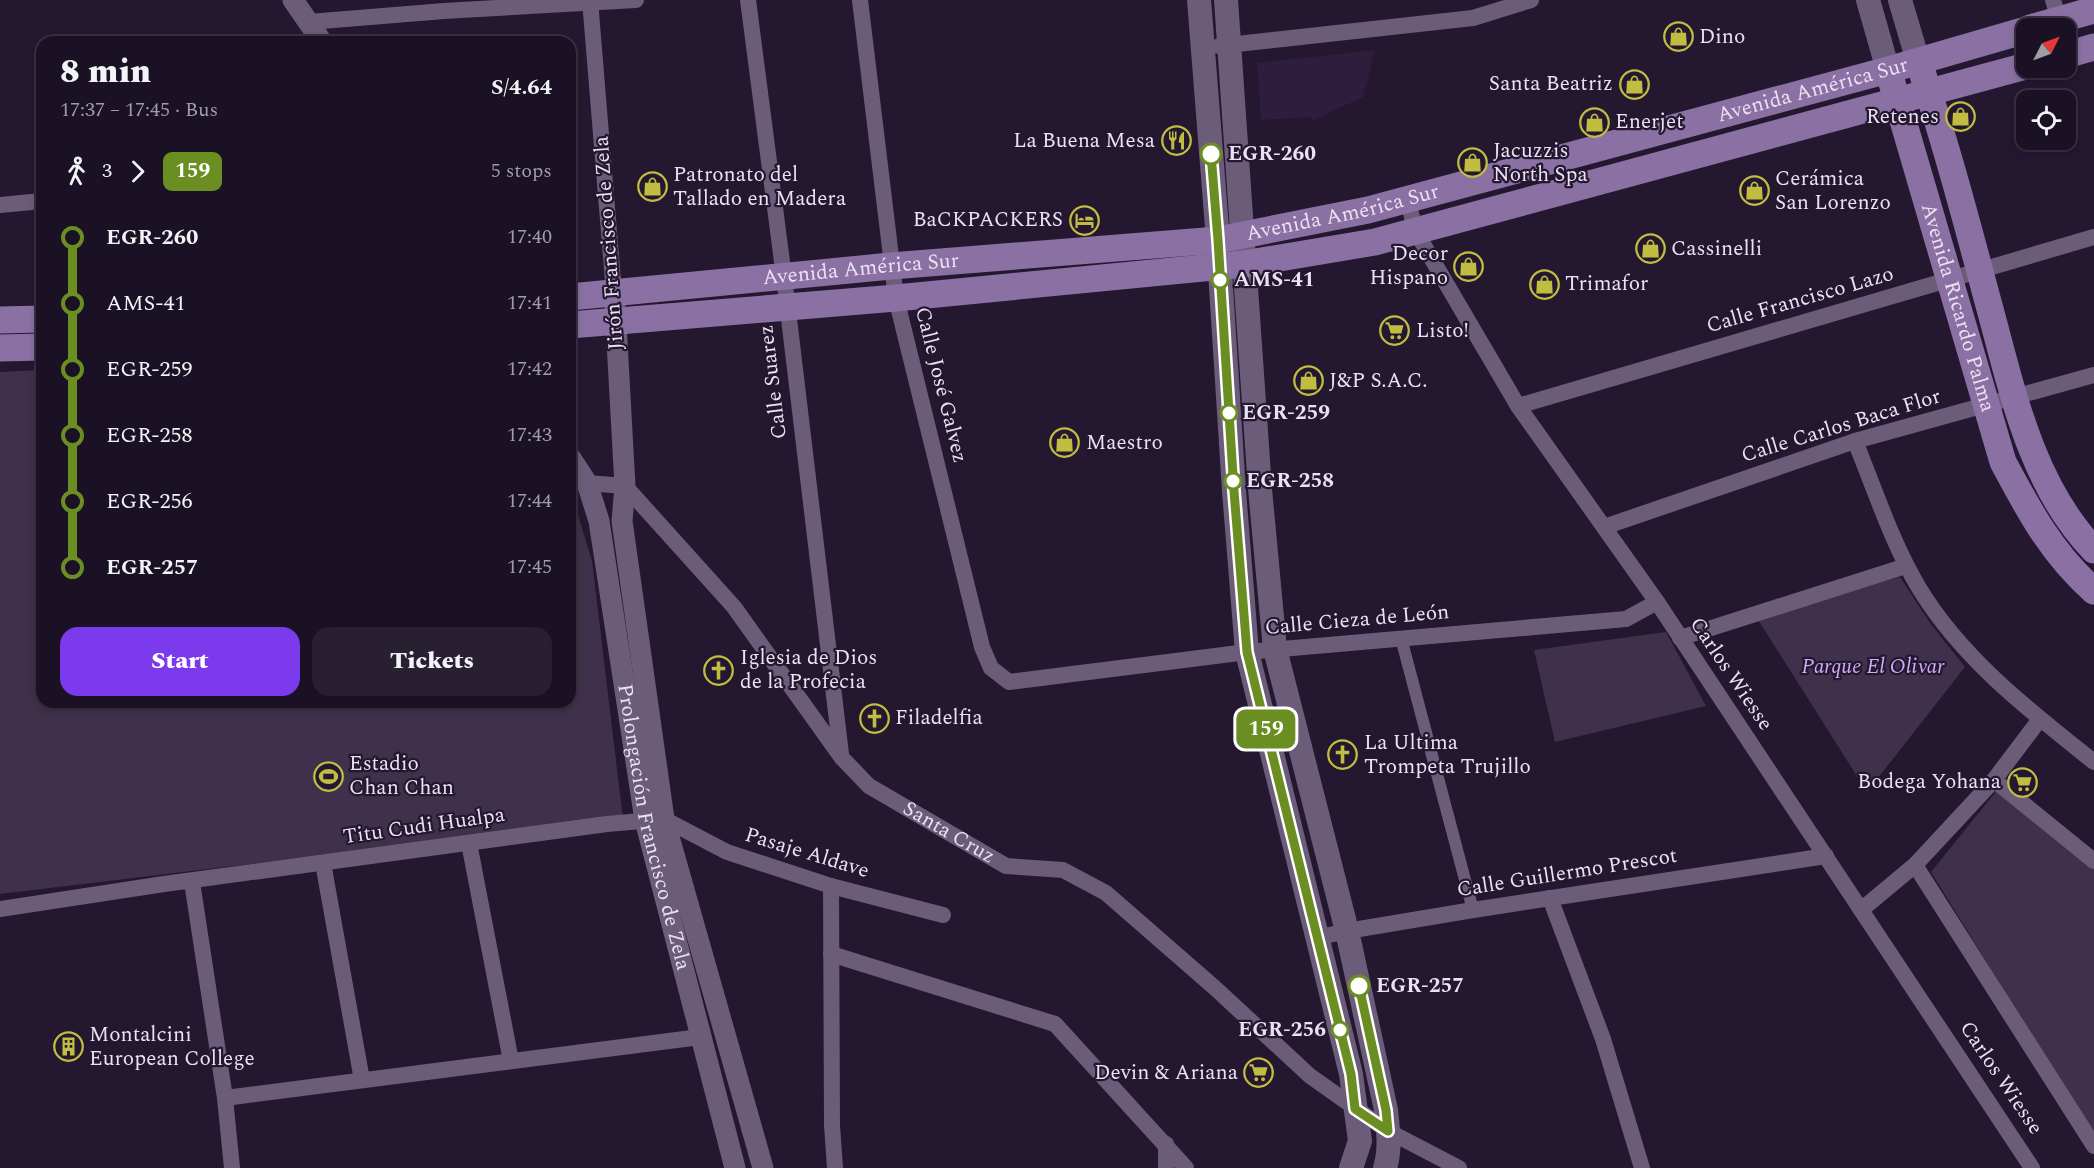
<!DOCTYPE html>
<meta charset="utf-8">
<style>
:root{--surface:#1b1124;--page:#281f31;--text:#f1f3f6;--muted:#a09da6;--line:#393141;--accent:#7c3aed}
body{margin:0;font-family:Spectral,serif;background:var(--page);color:var(--text);height:100vh;display:flex;flex-direction:column;font-size:22px;white-space:nowrap}
*{box-sizing:border-box;margin:0}
p{font-size:20px;color:var(--muted)}
.icon{flex:none;width:33px;height:33px;fill:none;stroke:currentColor;stroke-width:2;stroke-linecap:round;stroke-linejoin:round}
.map{position:relative;flex:1;overflow:hidden}
.sheet{position:absolute;left:36px;top:36px;width:540px;height:672px;display:flex;flex-direction:column;background:var(--surface);border-radius:18px;box-shadow:0 3px 9px #0003,0 0 0 2px var(--line)}
.sheet>*{flex:none}
.badge{padding:0 12px;border-radius:9px;font-size:21px;line-height:39px}
.needle{width:39px;rotate:48deg}
.tools{position:absolute;left:2016px;top:18px;display:grid;gap:12px}
.tools a{display:grid;place-items:center;width:60px;height:60px;border-radius:12px;background:var(--surface);box-shadow:0 3px 9px #0003,0 0 0 2px var(--line);font-size:30px}
.map>.badge{position:absolute;translate:-50% -50%;box-shadow:0 0 0 3px #fff}
.legs{display:flex;align-items:center;gap:9px;height:66px;padding:0 24px;font-size:20px}
.legs p{margin-inline-start:auto}
.head{display:flex;align-items:center;justify-content:space-between;height:102px;padding:0 24px}
h1{font-size:33px;font-weight:800;line-height:45px}
.cta{display:flex;gap:12px;margin-top:auto;padding:12px 24px}
.cta a{flex:1;height:69px;border-radius:18px;background:var(--accent);color:#fff;font-size:24px;font-weight:800;line-height:69px;text-align:center}
.cta a+a{background:var(--page);color:var(--text)}
ul{padding:0 24px;list-style:none}
li{display:flex;align-items:center;gap:21px;height:66px;font-size:22px}
li i{display:grid;place-items:center;width:9px;height:100%;margin:0 8px;background:currentColor}
li i::after{content:'';width:15px;height:15px;margin:-8px;border:4px solid;border-radius:50%;background:var(--surface)}
li p{margin-inline-start:auto}
li:first-child i{background:linear-gradient(#0000 50%,currentColor 0)}
li:last-child i{background:linear-gradient(currentColor 50%,#0000 0)}
.map>svg:first-child{display:block}
.built{fill:#2e1d3c}
.green{fill:#3f314b}
.lines{fill:none;stroke-linecap:round;stroke-linejoin:round}
.pedestrian{stroke:#6b5c79;stroke-width:12}
.minor{stroke:#6b5c79;stroke-width:16}
.tertiary{stroke:#6b5c79;stroke-width:21}
.secondary{stroke:#6b5c79;stroke-width:24}
.primary{stroke:#8b70a3;stroke-width:27}
.line-1-casing{stroke:#fff;stroke-width:14}
.line-1{stroke:#6b8e23;stroke-width:9}
.stop-1-dot{fill:#fff;stroke:#6b8e23;stroke-width:3}
.labels{text-anchor:middle;dominant-baseline:central;stroke-width:4.5;stroke-linejoin:round;paint-order:stroke}
.poi-label{font-size:21px;fill:#eae2f3;stroke:#241730;text-anchor:start}
.street-label{font-size:21px;fill:#eae2f3;stroke:#241730}
.stop-label{font-size:21px;font-weight:bold;fill:#eae2f3;stroke:#241730;text-anchor:start}
.park-label{font-size:21px;font-style:italic;fill:#d1abf4;stroke:#241730}
</style>
<div class="map">
<svg width="2094" height="1168" viewBox="0 0 2094 1168">
<rect width="100%" height="100%" fill="#241730"/>
<path class="built" d="M1375 50 1363 98 1336 109 1314 121 1310 117 1261 120 1257 63Z"/>
<path class="green" d="M42 370V702H570V489L592 561 623 819 0 894V372Z
M1900 577 1930 623 1965 667 1867 792 1755 615Z
M1666 632 1706 706 1555 742 1534 650Z
M1998 789 2094 866V1136L1931 872Z"/>
<g class="lines">
<path class="pedestrian" d="M1401 638 1473 910"/>
<g class="minor">
<path d="M590 0 614 293"/>
<path d="M748 0 784 277 841 754"/>
<path d="M860 0 896 298 982 647 991 668 1009 682 1247 652 1626 619 1657 602"/>
<path d="M2053 0 2059 20"/>
<path d="M309 22 444 11 636 0"/>
<path d="M1219 46 1473 18 1531 0"/>
<path d="M1407 198 1416 232 1518 406 1657 602 2032 1168"/>
<path d="M0 205 42 201"/>
<path d="M1518 406 2094 237"/>
<path d="M1855 441C1875 490 1892 543 1919 588 1962 659 2030 711 2094 762"/>
<path id="s1" d="M587 483 625 486 734 607 842 758 869 786 1006 866 1063 870 1106 893 1215 988 1310 1076 1388 1131 1459 1168"/>
<path d="M1604 527 1855 441 2094 375"/>
<path d="M1680 638 1906 566"/>
<path d="M1994 780 2094 861"/>
<path d="M469 843 511 1061"/>
<path d="M323 863 362 1080"/>
<path d="M1915 865 2094 1146"/>
<path d="M192 882 225 1098 232 1168"/>
<path d="M831 886 832 1125 835 1168"/>
<path d="M1550 898 1603 1039 1642 1168"/>
<path d="M0 909 164 884 607 824 664 819 727 852 831 886 943 915"/>
<path d="M1861 910 1915 865 1994 780 2040 719"/>
<path d="M1316 938 1347 931 1473 910 1826 856"/>
<path d="M831 954 1055 1024 1186 1168"/>
<path d="M225 1098 700 1037"/>
<path d="M1166 1144V1168"/>
</g>
<g class="tertiary">
<path d="M293 0 322 42"/>
<path d="M615 306 625 486 622 521 664 819 763 1168"/>
<path id="s2" d="M570 457 587 483 599 521 645 820 735 1168"/>
</g>
<path class="secondary" d="M1199 0 1218 240 1234 491 1247 652 1351 1074 1360 1141 1351 1168
M1226 0 1260 489 1275 649 1347 931 1386 1110C1388 1129 1391 1149 1385 1168
M1868 0 1888 70
M1900 0 1918 61"/>
<g class="primary">
<path d="M2030 28 2094 10"/>
<path d="M2066 55 2094 47"/>
<path d="M1923 75C1947 148 1967 223 1987 298 2011 384 2029 483 2094 550"/>
<path id="s3" d="M1892 83 2003 462C2029 511 2052 554 2094 591"/>
<path id="s4" d="M570 297 891 266 1218 240 1368 210 1888 70 2026 30"/>
<path d="M0 320 42 319"/>
<path d="M570 325 896 298 1244 264 1375 242 2026 66"/>
<path d="M0 348 42 347"/>
</g>
</g>
<g class="lines">
<defs>
<path id="line-1" d="M1211 154 1218 240 1234 491 1247 652 1351 1074 1355 1109 1388 1131 1386 1110 1359 986"/>
</defs>
<use href="#line-1" class="line-1-casing"/>
<use href="#line-1" class="line-1"/>
</g>
<defs>
<symbol id="shop-ring" viewBox="-11 -11 22 22"><circle r="9.5" fill="#241730" stroke="#c1bd40" stroke-width="1.5"/><path d="M-5-2.5h2.3a2.7 3.5 0 0 1 5.4 0H5L5.5 6h-11ZM-1.5-2.5h3a1.5 2.3 0 0 0-3 0Z" fill="#c1bd40"/></symbol>
<symbol id="restaurant-ring" viewBox="-11 -11 22 22"><circle r="9.5" fill="#241730" stroke="#c1bd40" stroke-width="1.5"/><path d="M-5-6h1v4h1v-4h1v4h1v-4h1v5L-1.5 .5V6h-2V.5L-5-1ZM5-6V6H3V1.5H1.5Q1.5-4 5-6Z" fill="#c1bd40"/></symbol>
<symbol id="hotel-ring" viewBox="-11 -11 22 22"><circle r="9.5" fill="#241730" stroke="#c1bd40" stroke-width="1.5"/><path d="M-6-4.5h1.5V1H6V5H4.5V3h-9V5H-6ZM-4 0a1.8 1.8 0 1 1 3.6 0ZM.5 0V-2.5h3Q6-2.5 6 0Z" fill="#c1bd40"/></symbol>
<symbol id="supermarket-ring" viewBox="-11 -11 22 22"><circle r="9.5" fill="#241730" stroke="#c1bd40" stroke-width="1.5"/><path d="M-6-5.5h2.5l.6 2H6L4.5 2H-2.5L-4.4-4H-6ZM-1.5 3.2a1.3 1.3 0 1 0 .1 0ZM3 3.2a1.3 1.3 0 1 0 .1 0Z" fill="#c1bd40"/></symbol>
<symbol id="church-ring" viewBox="-11 -11 22 22"><circle r="9.5" fill="#241730" stroke="#c1bd40" stroke-width="1.5"/><path d="M-1.2-6h2.4v3.5h3.3v2.4h-3.3V6h-2.4V-.1h-3.3v-2.4h3.3Z" fill="#c1bd40"/></symbol>
<symbol id="stadium-ring" viewBox="-11 -11 22 22"><circle r="9.5" fill="#241730" stroke="#c1bd40" stroke-width="1.5"/><path d="M0-5a6.5 5 0 1 0 0 10a6.5 5 0 1 0 0-10ZM-3.5-1.8h7v3.6h-7Z" fill="#c1bd40"/></symbol>
<symbol id="building-ring" viewBox="-11 -11 22 22"><circle r="9.5" fill="#241730" stroke="#c1bd40" stroke-width="1.5"/><path d="M-4-6H4V6H1V3H-1V6H-4ZM-2.5-4.3h1.7v1.8h-1.7ZM.8-4.3h1.7v1.8H.8ZM-2.5-1h1.7V.8h-1.7ZM.8-1h1.7V.8H.8Z" fill="#c1bd40"/></symbol>
</defs>
<g fill-rule="evenodd">
<use href="#shop-ring" x="1662" y="20" width="33" height="33"/>
<use href="#shop-ring" x="1618" y="68" width="33" height="33"/>
<use href="#shop-ring" x="1944" y="100" width="33" height="33"/>
<use href="#shop-ring" x="1578" y="106" width="33" height="33"/>
<use href="#restaurant-ring" x="1160" y="124" width="33" height="33"/>
<use href="#shop-ring" x="1456" y="146" width="33" height="33"/>
<use href="#shop-ring" x="636" y="170" width="33" height="33"/>
<use href="#shop-ring" x="1738" y="174" width="33" height="33"/>
<use href="#hotel-ring" x="1068" y="204" width="33" height="33"/>
<use href="#shop-ring" x="1634" y="232" width="33" height="33"/>
<use href="#shop-ring" x="1452" y="250" width="33" height="33"/>
<use href="#shop-ring" x="1528" y="268" width="33" height="33"/>
<use href="#supermarket-ring" x="1378" y="314" width="33" height="33"/>
<use href="#shop-ring" x="1292" y="364" width="33" height="33"/>
<use href="#shop-ring" x="1048" y="426" width="33" height="33"/>
<use href="#church-ring" x="702" y="654" width="33" height="33"/>
<use href="#church-ring" x="858" y="702" width="33" height="33"/>
<use href="#church-ring" x="1326" y="738" width="33" height="33"/>
<use href="#stadium-ring" x="312" y="760" width="33" height="33"/>
<use href="#supermarket-ring" x="2006" y="766" width="33" height="33"/>
<use href="#building-ring" x="52" y="1030" width="33" height="33"/>
<use href="#supermarket-ring" x="1242" y="1056" width="33" height="33"/>
</g>
<g class="stop-1-dot">
<circle cx="1211" cy="154" r="10"/>
<circle cx="1220" cy="280" r="8"/>
<circle cx="1229" cy="413" r="8"/>
<circle cx="1233" cy="481" r="8"/>
<circle cx="1359" cy="986" r="10"/>
<circle cx="1340" cy="1030" r="8"/>
</g>
<g class="labels">
<g class="poi-label">
<text x="1699" y="37">Dino</text>
<text x="1613" y="84" text-anchor="end">Santa Beatriz</text>
<text x="1939" y="117" text-anchor="end">Retenes</text>
<text x="1615" y="122">Enerjet</text>
<text x="1155" y="141" text-anchor="end">La Buena Mesa</text>
<text x="1493" y="151">Jacuzzis<tspan x="1493" dy="24">North Spa</tspan></text>
<text x="673" y="175">Patronato del<tspan x="673" dy="24">Tallado en Madera</tspan></text>
<text x="1775" y="179">Cerámica<tspan x="1775" dy="24">San Lorenzo</tspan></text>
<text x="1063" y="220" text-anchor="end">BaCKPACKERS</text>
<text x="1671" y="249">Cassinelli</text>
<text x="1448" y="254" text-anchor="end">Decor<tspan x="1448" dy="24">Hispano</tspan></text>
<text x="1565" y="284">Trimafor</text>
<text x="1416" y="331">Listo!</text>
<text x="1329" y="381">J&amp;P S.A.C.</text>
<text x="1086" y="443">Maestro</text>
<text x="740" y="658">Iglesia de Dios<tspan x="740" dy="24">de la Profecia</tspan></text>
<text x="895" y="718">Filadelfia</text>
<text x="1364" y="743">La Ultima<tspan x="1364" dy="24">Trompeta Trujillo</tspan></text>
<text x="349" y="764">Estadio<tspan x="349" dy="24">Chan Chan</tspan></text>
<text x="2001" y="782" text-anchor="end">Bodega Yohana</text>
<text x="89" y="1035">Montalcini<tspan x="89" dy="24">European College</tspan></text>
<text x="1238" y="1073" text-anchor="end">Devin &amp; Ariana</text>
</g>
<g class="street-label">
<text stroke="none"><textPath href="#s4" startOffset="1264">Avenida América Sur</textPath></text>
<text stroke="none"><textPath href="#s4" startOffset="778">Avenida América Sur</textPath></text>
<text transform="translate(609 243) rotate(-94)">Jirón Francisco de Zela</text>
<text stroke="none"><textPath href="#s4" startOffset="292">Avenida América Sur</textPath></text>
<text transform="translate(1800 300) rotate(-16)">Calle Francisco Lazo</text>
<text stroke="none"><textPath href="#s3" startOffset="234">Avenida Ricardo Palma</textPath></text>
<text transform="translate(773 382) rotate(-97)">Calle Suarez</text>
<text transform="translate(941 385) rotate(76)">Calle José Galvez</text>
<text transform="translate(1841 426) rotate(-17)">Calle Carlos Baca Flor</text>
<text transform="translate(1357 620) rotate(-5)">Calle Cieza de León</text>
<text transform="translate(1731 674) rotate(56)">Carlos Wiesse</text>
<text transform="translate(424 826) rotate(-8)">Titu Cudi Hualpa</text>
<text stroke="none"><textPath href="#s2" startOffset="382">Prolongación Francisco de Zela</textPath></text>
<text stroke="none"><textPath href="#s1" startOffset="518">Santa Cruz</textPath></text>
<text transform="translate(807 853) rotate(17)">Pasaje Aldave</text>
<text transform="translate(1567 873) rotate(-9)">Calle Guillermo Prescot</text>
<text transform="translate(2001 1078) rotate(56)">Carlos Wiesse</text>
</g>
<g class="stop-label">
<text x="1228" y="154">EGR-260</text>
<text x="1234" y="280">AMS-41</text>
<text x="1242" y="413">EGR-259</text>
<text x="1246" y="481">EGR-258</text>
<text x="1376" y="986">EGR-257</text>
<text x="1326" y="1030" text-anchor="end">EGR-256</text>
</g>
<g class="park-label">
<text x="1873" y="667">Parque El Olivar</text>
</g>
</g>
</svg>
<div class="tools">
<a><svg class="needle" viewBox="-14 -14 28 28"><path d="M0-13l5 13h-10z" fill="#e53935"/><path d="M0 13l5-13h-10z" fill="#a09da6"/></svg></a>
<a><svg class="icon" aria-label="locate" viewBox="0 0 24 24"><circle cx="12" cy="12" r="6"/><path d="M12 2v4M12 18v4M2 12h4M18 12h4"/></svg></a>
</div>
<b class="badge" style="left:1266px;top:729px;background:#6b8e23;color:#fff">159</b>
<section class="sheet">
<div class="head"><div><h1>8 min</h1><p>17:37 – 17:45 · Bus</p></div><b>S/4.64</b></div>
<div class="legs"><svg class="icon" aria-label="walk" viewBox="0 0 24 24"><circle cx="13" cy="4" r="2"/><path d="M13 8l-2 6 4 7M11 14l-3 7M7 12l3-4h3l4 4"/></svg>3<svg class="icon" aria-label="forward" viewBox="0 0 24 24"><path d="M9 5l7 7-7 7"/></svg><b class="badge" style="background:#6b8e23;color:#fff">159</b><p>5 stops</p></div>
<ul>
<li><i style="color:#6b8e23"></i><b>EGR-260</b><p>17:40</p></li>
<li><i style="color:#6b8e23"></i><span>AMS-41</span><p>17:41</p></li>
<li><i style="color:#6b8e23"></i><span>EGR-259</span><p>17:42</p></li>
<li><i style="color:#6b8e23"></i><span>EGR-258</span><p>17:43</p></li>
<li><i style="color:#6b8e23"></i><span>EGR-256</span><p>17:44</p></li>
<li><i style="color:#6b8e23"></i><b>EGR-257</b><p>17:45</p></li>
</ul>
<div class="cta"><a>Start</a><a>Tickets</a></div>
</section>
</div>
